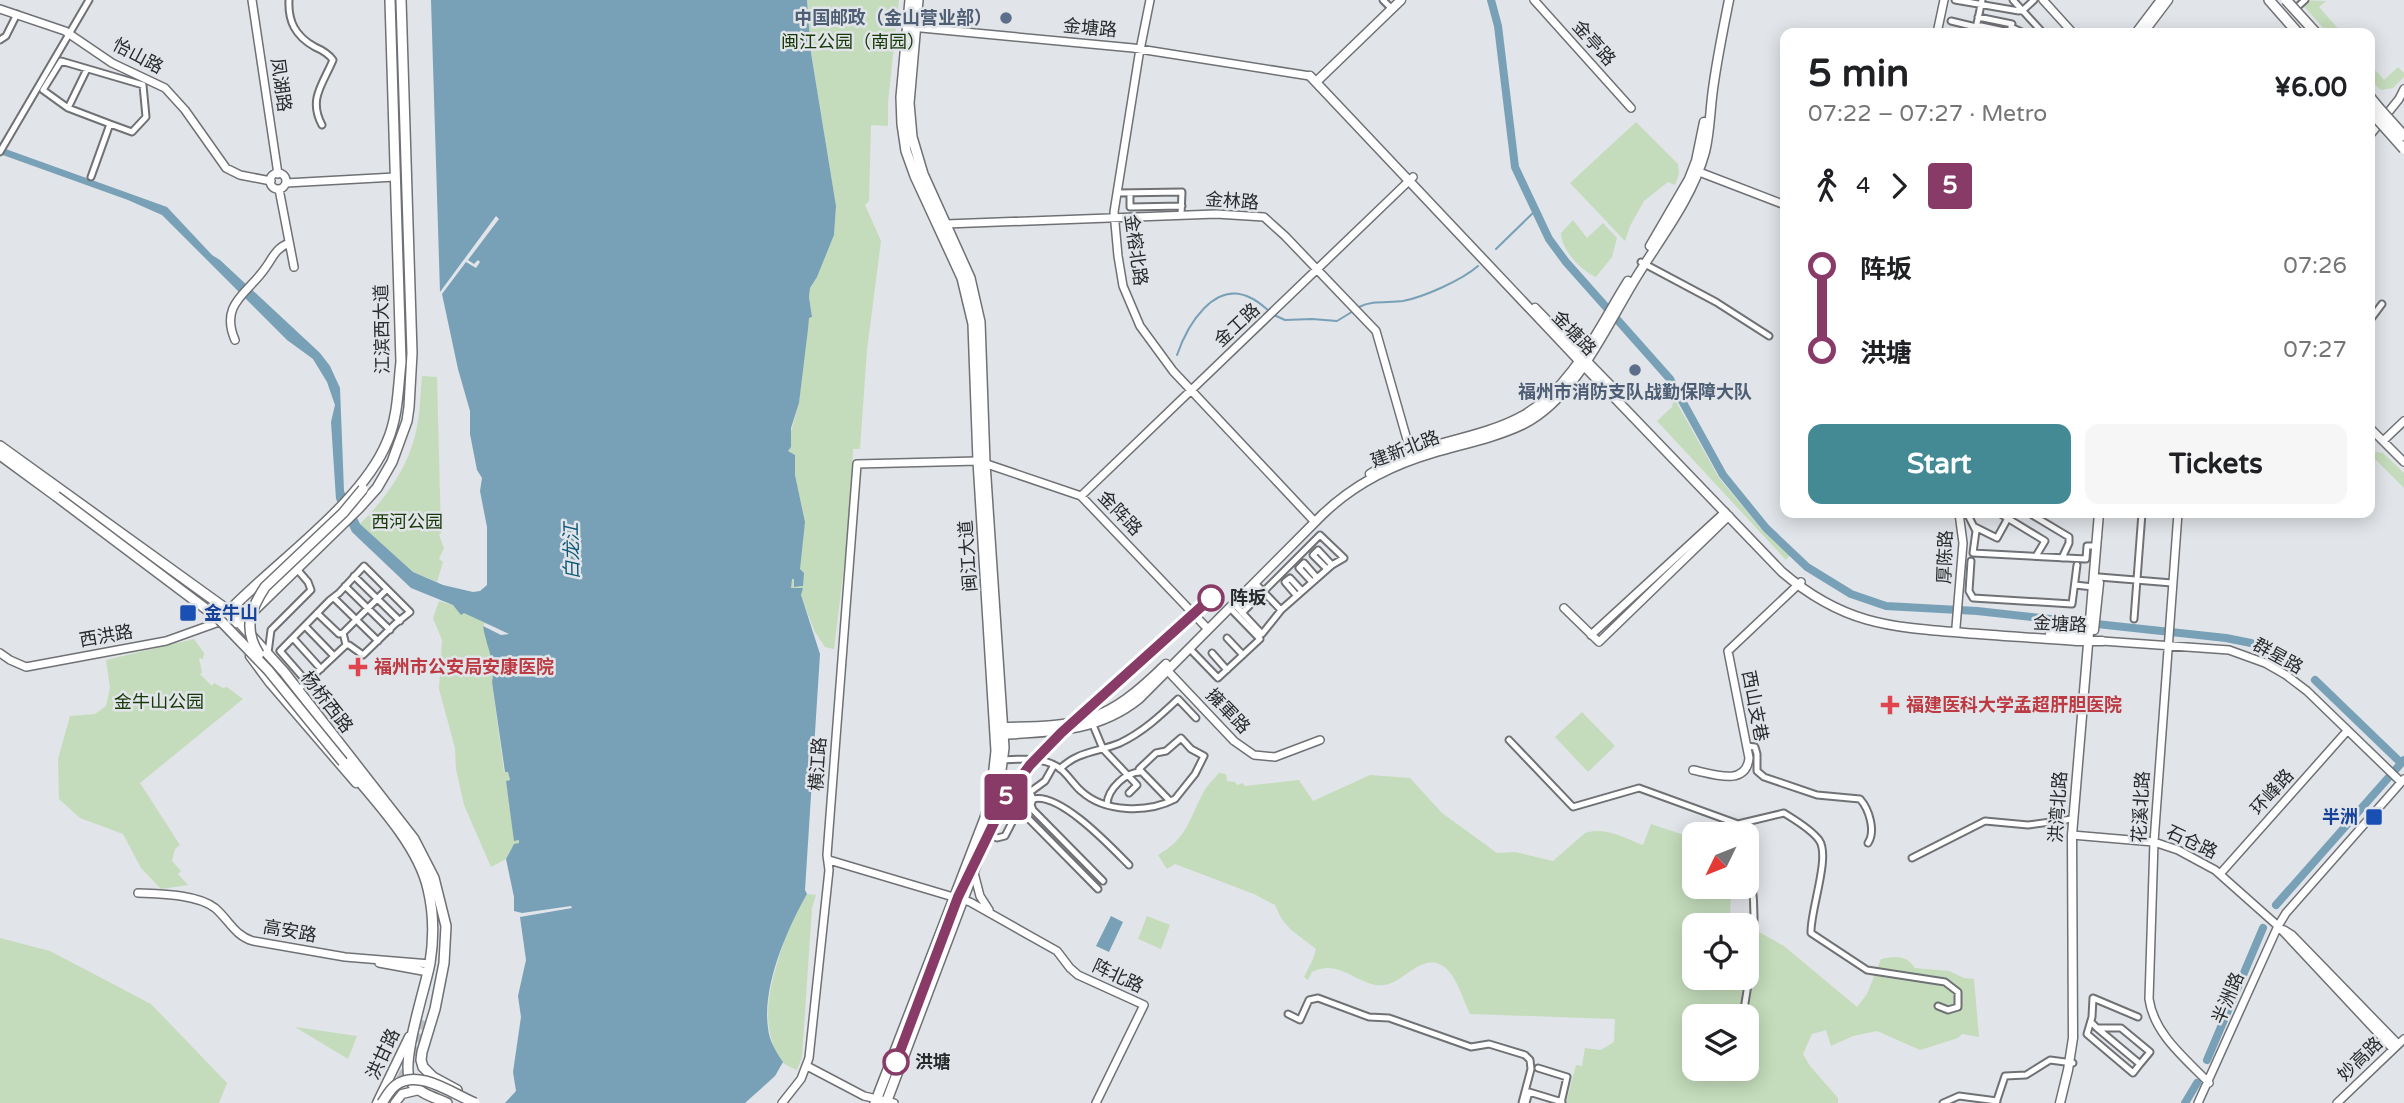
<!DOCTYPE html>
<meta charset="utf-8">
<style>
:root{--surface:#fff;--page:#f6f6f6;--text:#202124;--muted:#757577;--accent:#448a95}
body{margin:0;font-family:"Varela Round","Noto Sans SC",sans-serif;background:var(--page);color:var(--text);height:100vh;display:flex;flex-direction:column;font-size:26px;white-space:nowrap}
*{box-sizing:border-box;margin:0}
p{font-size:23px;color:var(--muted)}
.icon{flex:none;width:38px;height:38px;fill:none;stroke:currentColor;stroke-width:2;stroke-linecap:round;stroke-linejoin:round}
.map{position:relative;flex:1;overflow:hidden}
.sheet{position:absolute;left:1780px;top:28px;width:595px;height:490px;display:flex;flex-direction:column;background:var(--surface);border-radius:14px;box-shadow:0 4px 18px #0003}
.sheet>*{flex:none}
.badge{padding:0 14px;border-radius:5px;font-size:24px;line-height:46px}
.needle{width:46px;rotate:227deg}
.buttons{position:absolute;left:1682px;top:822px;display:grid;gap:14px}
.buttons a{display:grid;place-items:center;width:77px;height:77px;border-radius:14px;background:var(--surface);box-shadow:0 4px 18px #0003;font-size:35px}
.map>.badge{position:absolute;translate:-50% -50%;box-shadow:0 0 0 4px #fff}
.legs{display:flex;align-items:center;gap:10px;height:77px;padding:0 28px;font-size:23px}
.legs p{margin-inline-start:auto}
.summary{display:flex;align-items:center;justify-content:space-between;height:119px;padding:0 28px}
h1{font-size:38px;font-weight:800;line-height:52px}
.action{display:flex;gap:14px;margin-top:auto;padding:14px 28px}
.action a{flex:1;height:80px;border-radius:14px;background:var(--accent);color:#fff;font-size:28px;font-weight:800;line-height:80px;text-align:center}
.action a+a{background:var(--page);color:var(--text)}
ul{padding:0 28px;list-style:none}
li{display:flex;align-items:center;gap:24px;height:84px;font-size:26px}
li i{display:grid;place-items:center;width:10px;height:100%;margin:0 9px;background:currentColor}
li i::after{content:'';width:18px;height:18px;margin:-9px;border:5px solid;border-radius:50%;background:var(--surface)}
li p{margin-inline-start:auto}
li:first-child i{background:linear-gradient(#0000 50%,currentColor 0)}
li:last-child i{background:linear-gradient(currentColor 50%,#0000 0)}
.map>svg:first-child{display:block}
.green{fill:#c4dcbb;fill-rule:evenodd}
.water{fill:#78a0b7}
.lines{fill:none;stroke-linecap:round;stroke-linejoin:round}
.stream{stroke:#78a0b7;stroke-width:2}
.river{stroke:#78a0b7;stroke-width:8}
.primary-tunnel{stroke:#bcbfc2;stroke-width:9;stroke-dasharray:9 4.5;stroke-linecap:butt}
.minor-casing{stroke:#6f7175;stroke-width:9}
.tertiary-casing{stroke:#6f7175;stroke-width:10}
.secondary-casing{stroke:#6f7175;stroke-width:11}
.primary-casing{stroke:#6f7175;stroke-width:12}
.trunk-casing{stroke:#6f7175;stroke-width:12}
.minor{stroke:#fff;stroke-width:5}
.tertiary{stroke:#fff;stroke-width:7}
.secondary{stroke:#fff;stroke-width:8}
.primary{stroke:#fff;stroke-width:9}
.trunk{stroke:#fff;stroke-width:9}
.primary-bridge-casing{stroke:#6f7175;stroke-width:12;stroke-linecap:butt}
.trunk-bridge-casing{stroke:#6f7175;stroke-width:12;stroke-linecap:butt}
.primary-bridge{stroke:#fff;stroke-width:9}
.trunk-bridge{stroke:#fff;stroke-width:9}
.line-1-casing{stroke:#fff;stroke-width:16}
.line-1{stroke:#893b67;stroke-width:10}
.service-dot{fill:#5c6f8a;stroke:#e1e4e8;stroke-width:2.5}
.stop-1-dot{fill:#fff;stroke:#893b67;stroke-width:3.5}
.transit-dot{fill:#1a4fb4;stroke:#e1e4e8;stroke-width:2.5}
.health-dot{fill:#e0444e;stroke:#e1e4e8;stroke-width:2.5}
.labels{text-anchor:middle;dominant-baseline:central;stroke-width:5;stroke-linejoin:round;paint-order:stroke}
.service-label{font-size:18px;font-weight:bold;fill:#4e5e75;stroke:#e1e4e8;text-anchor:end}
.street-label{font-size:18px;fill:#292a2c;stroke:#e1e4e8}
.park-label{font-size:18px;fill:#173907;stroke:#e1e4e8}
.stop-label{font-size:18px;font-weight:bold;fill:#292a2c;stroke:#e1e4e8;text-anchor:start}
.transit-label{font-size:18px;font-weight:bold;fill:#164399;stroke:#e1e4e8;text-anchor:start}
.health-label{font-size:18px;font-weight:bold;fill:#be3a42;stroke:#e1e4e8;text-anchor:start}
.water-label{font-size:19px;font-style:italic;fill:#0e5979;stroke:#e1e4e8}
</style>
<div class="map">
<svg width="2404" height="1103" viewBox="0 0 2404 1103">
<rect width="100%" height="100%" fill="#e1e4e8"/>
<path class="green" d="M807 0H899L888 102V126L871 125 869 201 865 205 881 241 867 350 860 449H853L849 526 834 649 825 647 815 632 800 595 791 588V579H794V587L803 586 799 560 805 522 795 475V455L788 451 791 447 790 435 799 403 807 323 809 318 812 317 809 297 810 288 817 277 834 235 836 206 811 53Z
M2298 0 2326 1 2319 7 2342 33H2328Z
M2370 64 2384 80 2398 67 2404 73V77L2393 88 2381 90 2370 80Z
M1636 122 1678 164 1679 174 1675 185 1668 182 1644 201 1630 226 1625 241 1570 183Z
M1573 220 1587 238 1603 223 1617 238 1612 257 1596 277C1581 271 1561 249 1561 233Z
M422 376 437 377 441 533 439 535 444 548 439 559 443 562 437 582 413 572 360 524C382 502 402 476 412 446 420 424 420 399 422 376Z
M1674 398 1719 478 1763 531 1790 555 1786 560 1657 421 1672 407Z
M2376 452 2383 453 2404 473V488L2372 456Z
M439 601 453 605 485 623 483 626C489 645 495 663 492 682L504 772H508L510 780 506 781 515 840H519V844H514L506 859 491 867 464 805 456 769 455 748 439 689 442 640 433 618Z
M194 639 204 653 203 659 199 658 202 673 200 674 212 686 214 683 223 688 227 687 243 699 140 783 180 845 175 849 172 861 181 871 178 874 188 885 161 889 141 868 123 834 80 818 59 799 58 759 70 716 95 714 106 706 110 688 106 660Z
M1582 712 1615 746 1588 772 1555 737Z
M1219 773 1226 774 1227 781 1235 782 1237 785 1243 783 1245 786 1299 780 1313 801 1370 775 1410 778 1442 813 1497 853 1515 852 1553 861 1585 833C1605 826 1625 838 1643 845L1651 824 1684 835H1694V887H1739L1731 894 1730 916 1784 946 1857 1007 1867 994 1881 959C1896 956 1906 955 1915 968L1949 971 1964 978 1974 979 1979 1037 1962 1034 1958 1038 1920 1050 1877 1031 1853 1036 1831 1046 1826 1030 1812 1034 1803 1054 1810 1066 1838 1098V1103H1566L1576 1065 1582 1066 1585 1048 1601 1050 1614 1042 1615 1019 1470 1014C1462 998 1456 971 1439 964 1419 956 1403 983 1384 985 1359 988 1340 957 1312 972L1308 980 1304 977 1313 959 1316 949 1290 929 1281 918 1275 905 1254 894 1175 864 1167 869 1158 855C1187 838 1188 822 1202 795 1206 786 1213 780 1219 773ZM1694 926H1746V978H1694ZM1694 1017H1746V1069H1694Z
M807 894 816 895 812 908 802 1057 797 1070C793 1068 787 1066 783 1063 778 1058 775 1050 773 1044 759 1004 778 965 788 927 791 916 801 904 807 894Z
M1147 916 1170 925 1161 949 1138 939Z
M0 938 50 951 151 1004 227 1083 219 1103H0Z
M295 1027 357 1036 348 1059Z"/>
<path class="water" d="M431 0H807L811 53 836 206 834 235 817 277 810 288 809 297 812 317 809 318 808 329 799 403 791 428V447L788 451 795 455V475L805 522 800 569 804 573 803 586 794 587V579H792L791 588H803L801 595 820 654 805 890 807 894C787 929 762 986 768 1028 769 1040 776 1052 783 1062L775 1076 745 1103H505L516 1091 513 1072 521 1017 518 996 526 960 520 917 572 908 571 906 522 913 514 911V897L506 859 514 844 519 843V840L514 841 506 781 510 780 508 772H505L492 682C496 662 486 646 483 626L501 635 509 634 464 613 461 615 453 605 411 588 352 532 336 499 331 422 335 405 327 382 313 359 287 340 162 215 128 200 0 154V147L167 207 212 255 220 260 320 353 330 366 340 388 344 491 360 524 413 572 443 585 473 592 480 591 487 585V527L480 491 482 478 477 470 470 434V411L458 369 442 294 466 262 476 268 480 262 478 260 474 264 468 260 499 219 496 216 440 292Z
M1111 916 1123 922 1109 952 1096 946Z"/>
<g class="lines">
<path class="stream" d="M1496 249 1535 211
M1359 307C1372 300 1389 303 1403 301 1424 297 1462 280 1478 266
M1274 315 1285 320 1312 319 1337 321 1355 310
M1177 355C1187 326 1214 279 1251 298 1258 301 1264 307 1269 311"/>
<path class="river" d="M1491 0 1498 26 1515 167 1549 239 1566 262 1670 379 1723 475 1766 528 1807 567 1851 594 1886 606 1977 611 2226 638 2251 643
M2315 680 2401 763
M2276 905 2404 760
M2207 1060 2263 928
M2185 1103 2197 1083"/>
<path class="primary-tunnel" d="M388 1103 410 1062 427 1018"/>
<defs>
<path id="minor" d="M289 0C288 21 295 36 315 47 322 50 328 53 333 60 323 84 308 99 322 125
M1383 0 1392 9
M1955 0 2019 11
M2013 0 2043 33
M2294 10 2305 0
M2022 11 2034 0
M1978 17 2012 24
M1951 21 1976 27
M1981 26 2009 32
M2011 27 2024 33
M1975 33 1982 0
M0 40 6 36 17 14
M68 108 87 69
M0 152 89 0
M91 177 110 124 68 108 43 90 61 61 143 85 146 117 132 132 110 124
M1118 193 1182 192 1181 215
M1130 193V207L1182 206
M1641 262 1716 302 1769 336
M2370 320 2382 304
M1967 513 1976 531 1973 553 2086 559 2087 546H2096
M1999 513 2045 541 2036 556
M2029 513 2069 537V543L2062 558
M1975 527 1997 538 2008 518
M1971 561 1969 591 1973 598 2072 604 2077 565
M1327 569 1313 555 1318 550 1332 565
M354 576 400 621
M2099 577 2172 583
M1312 582 1299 568 1304 563 1317 578
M1255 583 1281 610
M2075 585 2093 587
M345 586 390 630
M1297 596 1285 582 1290 578 1302 591
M334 598 378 641
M1234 604 1262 634 1282 609 1332 565 1344 558 1320 535 1242 613
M317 613 339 634 343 633
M2134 619 2142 513
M305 626 334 656
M293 638 321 669
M1227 638 1243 655
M1189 648 1218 678 1260 639 1230 608
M268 653 271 630 311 590 308 582 296 568
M1212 653 1227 670
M307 682 280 651 330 600 339 593 364 566 410 612 395 624 363 655 349 645H346
M298 690 346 645 343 633 387 589
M1093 725 1103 749 1137 785 1129 793
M1509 740 1573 807 1639 788 1738 824 1784 813C1795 820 1811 829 1819 840 1831 856 1810 911 1811 933L1867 970 1945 982 1958 992V1007L1948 1010 1938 1006
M1747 746 1755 747 1757 754V771L1764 777 1817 795 1860 799C1869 809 1876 831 1868 843
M1004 760C1020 759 1043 757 1058 767 1067 773 1073 784 1081 791 1105 813 1148 813 1175 799L1195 774 1204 756 1191 749 1181 738 1166 751 1156 753 1139 769 1170 801
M1060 769C1077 751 1099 752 1120 743 1143 732 1160 716 1178 699L1196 718
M1033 799 1030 792 1045 781 1054 765
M1107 804C1108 789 1126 771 1142 772
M1738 824 1741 835
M988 834 997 838 1005 836 1019 809 1098 889
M1912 858 1985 821 2028 825 2072 819
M1103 881 1033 810 1031 805 1033 799C1060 792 1111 847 1129 865
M1288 1014 1300 1020 1309 1000 1318 998 1369 1017 1389 1018 1471 1047 1489 1044 1525 1055 1530 1060 1531 1069 1522 1103
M1743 1015C1752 963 1761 907 1746 855
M2138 1017 2093 998 2092 1017 2087 1034 2133 1073 2140 1064
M2091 1022 2097 1028 2140 1064 2150 1052 2121 1028H2097
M1538 1068 1567 1077 1561 1103
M1526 1103 1529 1092 1562 1102
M1943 1103 1959 1096 1997 1101
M1996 1103 2005 1076 2026 1075 2050 1060 2073 1063"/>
<path id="tertiary" d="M252 0 278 174
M1150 0 1139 55 1114 212 1118 256 1123 286 1140 326 1173 371 1315 522
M1534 0 1631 108
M2043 0 2073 33
M0 9 65 31 112 63 165 88 185 110 226 168 240 175 271 181
M911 27 1133 48 1310 76
M1937 33 1944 0
M2370 135 2399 99 2404 89
M1694 170 1785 205
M270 181a8 8 0 1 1 16 0a8 8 0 1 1-16 0Z
M286 183 395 177
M279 189 294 267
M946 224 1216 214 1264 217 1285 236 1376 331 1412 457
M235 340C219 303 249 293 266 267 273 257 276 248 289 243
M2370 428 2404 462
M2383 441 2404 421
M1081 496 1413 177
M2178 513 2154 842 2149 999C2154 1034 2185 1058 2209 1083
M1564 608 1599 642 1729 516
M1956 627 1963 543 1959 513
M1591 635 1725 512
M2102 641 2229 650 2265 663 2286 675 2307 691 2401 782
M0 653 10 660 26 667 166 641 219 622
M1164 667 1234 741 1254 755 1275 757 1320 740
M1693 770C1713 774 1746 787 1749 758L1728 651 1801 582
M2072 835 2154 842 2178 850 2215 870 2278 926 2393 1049
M829 860 970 902 1057 951 1070 968 1078 975 1144 1005 1096 1103
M974 873 980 896 989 910
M2220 874 2347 731
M138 893C160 894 197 894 215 908 229 920 235 936 253 941L345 957 430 964
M2284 930 2292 935 2398 1044
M379 963 428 972
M807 1066 864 1096 894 1103
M782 1103 801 1079 809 1058 829 870 827 855 857 464 978 461 1081 496 1205 626
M2198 1103 2278 926 2286 913 2404 779
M2337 1103 2404 1039"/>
<path id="secondary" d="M2136 33 2161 0
M2143 33 2168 0
M1310 76 1583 365 1782 572C1843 624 1888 627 1965 633 2002 636 2039 638 2077 641H2102
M1316 82 1401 0
M1650 246 1689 179 1696 161 1704 122
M1535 308 1614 389
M1370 474C1384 466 1397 457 1412 452 1449 440 1490 434 1524 415 1573 387 1599 327 1628 281
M2094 630 2099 583
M2050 634 2085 638
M250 656 270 683 356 783
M999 727C1083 726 1105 724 1166 664
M998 735C1049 732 1097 733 1139 699L1322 515C1353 485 1392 465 1433 453 1463 444 1495 438 1524 424 1577 397 1608 322 1639 273 1663 235 1693 196 1705 152 1710 132 1710 110 1713 89 1717 59 1723 30 1729 0
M377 1103 409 1037
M395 1103 402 1094 419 1090
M2060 1103 2068 1070 2073 1038 2072 835 2099 513"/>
<path id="primary" d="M0 446 229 611 284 672 414 839 434 878 446 926 444 963 435 1009 422 1052 421 1060 423 1067 433 1077 457 1090
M0 455 56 496
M226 614C274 563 361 505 387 442 398 417 398 389 401 362L390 0
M219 622 241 623 359 508 377 488 392 462 407 421 409 407 412 353 401 0
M343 762C372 797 418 844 428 889 434 914 434 938 430 963 426 986 399 1065 411 1082 418 1093 436 1098 447 1103
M875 1103 985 818 991 796 996 751 978 461 973 324 962 278 915 176 906 151 902 124 901 97 910 0
M886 1103 988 833 996 807 1004 748 985 463 980 322 970 278 923 174 912 137 909 103 918 0"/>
<path id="trunk" d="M2269 0 2298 33
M2370 97 2378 107"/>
</defs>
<use href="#minor" class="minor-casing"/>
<use href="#tertiary" class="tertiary-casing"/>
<use href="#secondary" class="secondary-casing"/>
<use href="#primary" class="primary-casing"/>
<use href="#trunk" class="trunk-casing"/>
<use href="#minor" class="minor"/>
<use href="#tertiary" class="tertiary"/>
<use href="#secondary" class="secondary"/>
<use href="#primary" class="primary"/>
<use href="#trunk" class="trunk"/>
<defs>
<path id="primary-bridge" d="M56 496 218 618 268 670 343 762
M259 654C243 629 250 610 265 587L343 513 363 489
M382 1103C386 1097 390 1089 396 1085 418 1068 453 1094 475 1103"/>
<path id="trunk-bridge" d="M2286 0 2316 33
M2378 107 2404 136
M2371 112 2404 149"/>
</defs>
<use href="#primary-bridge" class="primary-bridge-casing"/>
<use href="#trunk-bridge" class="trunk-bridge-casing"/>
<use href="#primary-bridge" class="primary-bridge"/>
<use href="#trunk-bridge" class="trunk-bridge"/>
</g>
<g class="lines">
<defs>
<path id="line-1" d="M896 1062 958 897 1007 796 1030 765 1061 733 1211 598"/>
</defs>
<use href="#line-1" class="line-1-casing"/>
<use href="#line-1" class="line-1"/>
</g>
<g class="service-dot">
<circle cx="1006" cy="18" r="7"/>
<circle cx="1635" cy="370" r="7"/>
</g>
<g class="stop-1-dot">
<circle cx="1211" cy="598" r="12"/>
<circle cx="896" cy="1062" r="12"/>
</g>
<g class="transit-dot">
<rect x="179" y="604" width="18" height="18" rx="3.5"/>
<rect x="2365" y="808" width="18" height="18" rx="3.5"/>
</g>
<g class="health-dot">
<path d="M354.5 656.5h7v7h7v7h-7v7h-7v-7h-7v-7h7z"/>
<path d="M1886.5 694.5h7v7h7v7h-7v7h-7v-7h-7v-7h7z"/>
</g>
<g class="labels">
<g class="service-label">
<text x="992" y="18">中国邮政（金山营业部）</text>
<text x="1635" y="392" text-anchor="middle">福州市消防支队战勤保障大队</text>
</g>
<g class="street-label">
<text transform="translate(1090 28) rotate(5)">金塘路</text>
<text transform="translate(1594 43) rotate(48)">金亭路</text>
<text transform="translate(138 56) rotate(28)">怡山路</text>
<text transform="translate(281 85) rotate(82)">凤湖路</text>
<text transform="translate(1232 201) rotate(4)">金林路</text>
<text transform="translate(1136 250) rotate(82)">金榕北路</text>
<text transform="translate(1237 325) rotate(-43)">金工路</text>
<text transform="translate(382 329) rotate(-91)">江滨西大道</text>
<text transform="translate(1574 333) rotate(46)">金塘路</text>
<text transform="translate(1405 449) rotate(-21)">建新北路</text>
<text transform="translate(1120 513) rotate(46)">金阵路</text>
<text transform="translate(968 556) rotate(-94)">闽江大道</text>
<text transform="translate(1945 557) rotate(-88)">厚陈路</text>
<text transform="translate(2060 624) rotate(3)">金塘路</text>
<text transform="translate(106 636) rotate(-10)">西洪路</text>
<text transform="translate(2278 656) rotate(29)">群星路</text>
<text transform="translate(327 702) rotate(52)">杨桥西路</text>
<text transform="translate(1755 706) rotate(79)">西山支巷</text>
<text transform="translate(1228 711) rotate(46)">擁軍路</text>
<text transform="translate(818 764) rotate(-86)">横江路</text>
<text transform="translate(2272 792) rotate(-48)">环峰路</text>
<text transform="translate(2058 807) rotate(-86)">洪湾北路</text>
<text transform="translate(2141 807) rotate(-87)">花溪北路</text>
<text transform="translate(2192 842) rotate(25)">石仓路</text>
<text transform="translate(290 931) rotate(10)">高安路</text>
<text transform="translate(1118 976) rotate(25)">阵北路</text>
<text transform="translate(2228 998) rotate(-67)">半洲路</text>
<text transform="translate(383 1054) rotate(-65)">洪甘路</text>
<text transform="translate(2360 1059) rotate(-44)">妙高路</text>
</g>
<g class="park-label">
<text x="853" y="42">闽江公园（南园）</text>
<text x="407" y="522">西河公园</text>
<text x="159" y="702">金牛山公园</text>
</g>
<g class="stop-label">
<text x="1230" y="598">阵坂</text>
<text x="915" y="1062">洪塘</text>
</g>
<g class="transit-label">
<text x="204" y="613">金牛山</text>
<text x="2358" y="817" text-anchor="end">半洲</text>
</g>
<g class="health-label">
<text x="374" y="667">福州市公安局安康医院</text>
<text x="1906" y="705">福建医科大学孟超肝胆医院</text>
</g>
<g class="water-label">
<text transform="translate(572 551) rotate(-91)">白龙江</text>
</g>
</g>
</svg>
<div class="buttons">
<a><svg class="needle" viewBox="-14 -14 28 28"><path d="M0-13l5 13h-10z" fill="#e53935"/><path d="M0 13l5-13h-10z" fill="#757577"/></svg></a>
<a><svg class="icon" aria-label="locate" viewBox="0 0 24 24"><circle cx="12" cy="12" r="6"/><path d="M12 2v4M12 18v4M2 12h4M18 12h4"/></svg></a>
<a><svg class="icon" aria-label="layers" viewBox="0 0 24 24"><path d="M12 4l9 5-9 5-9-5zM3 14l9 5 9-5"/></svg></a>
</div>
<b class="badge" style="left:1006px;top:797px;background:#893b67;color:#fff">5</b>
<section class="sheet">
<div class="summary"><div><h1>5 min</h1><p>07:22 – 07:27 · Metro</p></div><b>¥6.00</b></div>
<div class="legs"><svg class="icon" aria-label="walk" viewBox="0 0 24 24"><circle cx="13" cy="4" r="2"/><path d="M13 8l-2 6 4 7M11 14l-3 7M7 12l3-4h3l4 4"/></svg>4<svg class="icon" aria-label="forward" viewBox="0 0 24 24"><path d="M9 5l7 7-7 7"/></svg><b class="badge" style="background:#893b67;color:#fff">5</b></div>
<ul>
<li><i style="color:#893b67"></i><b>阵坂</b><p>07:26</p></li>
<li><i style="color:#893b67"></i><b>洪塘</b><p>07:27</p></li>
</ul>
<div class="action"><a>Start</a><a>Tickets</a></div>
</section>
</div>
